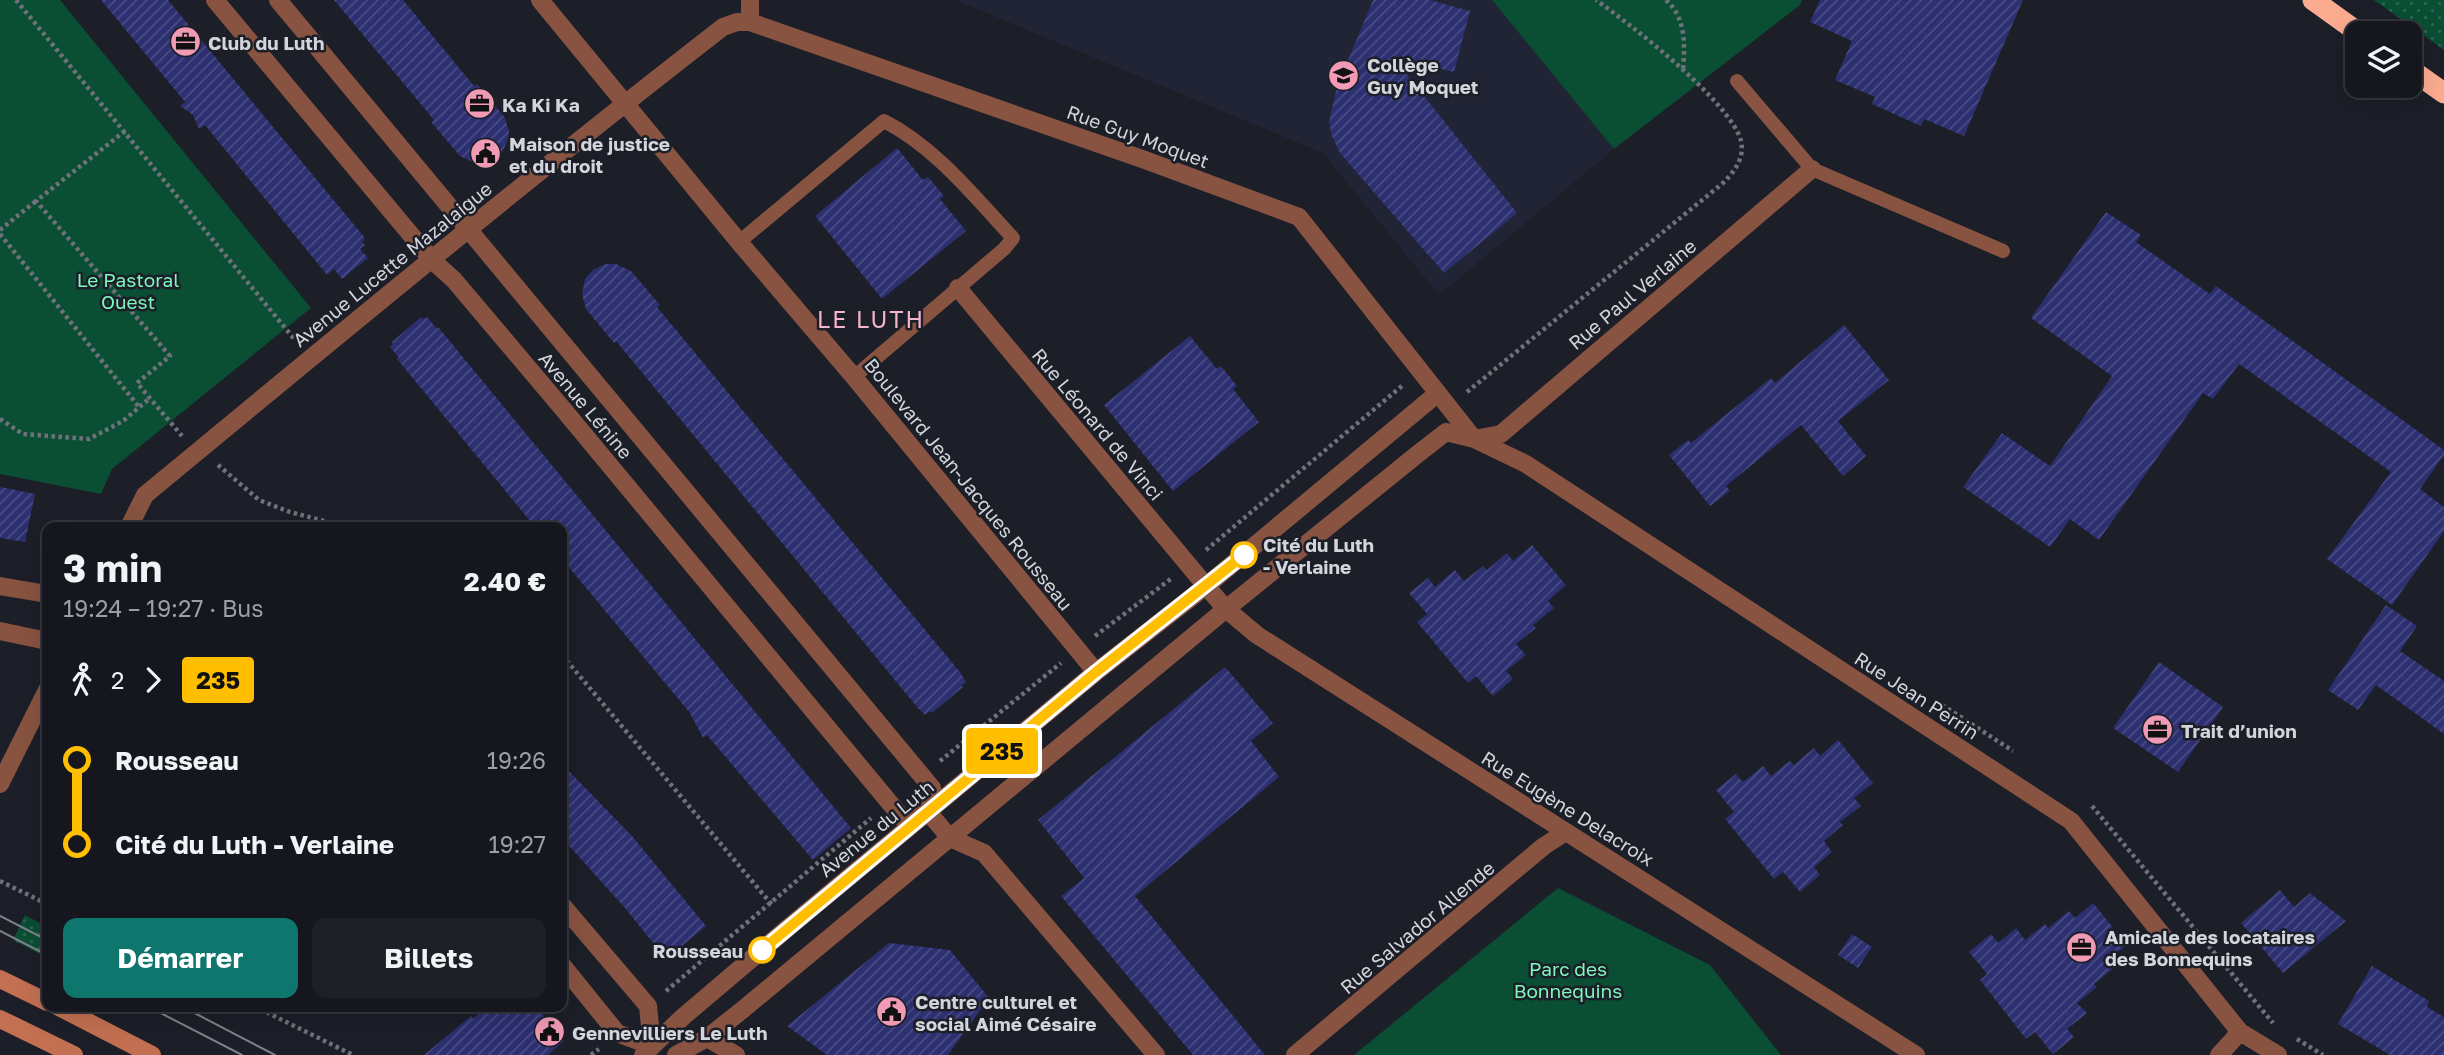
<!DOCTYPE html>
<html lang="fr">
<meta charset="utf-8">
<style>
:root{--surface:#15161e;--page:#1e1f27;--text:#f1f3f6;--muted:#9d9fa4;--line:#34353c;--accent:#0f766e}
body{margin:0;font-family:"Golos Text",sans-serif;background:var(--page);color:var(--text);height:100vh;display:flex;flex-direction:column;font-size:26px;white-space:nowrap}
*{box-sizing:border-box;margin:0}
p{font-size:23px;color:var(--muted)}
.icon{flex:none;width:38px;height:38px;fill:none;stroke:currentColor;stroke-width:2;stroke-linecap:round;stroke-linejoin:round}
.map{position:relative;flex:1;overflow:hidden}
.sheet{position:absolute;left:42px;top:522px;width:525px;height:490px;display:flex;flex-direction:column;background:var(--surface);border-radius:14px;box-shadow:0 7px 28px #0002,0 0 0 2px var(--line)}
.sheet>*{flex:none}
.badge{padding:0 14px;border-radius:5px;font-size:24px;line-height:46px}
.controls{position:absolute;left:2345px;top:21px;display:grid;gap:14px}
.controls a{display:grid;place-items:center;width:77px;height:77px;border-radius:14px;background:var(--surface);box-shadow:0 7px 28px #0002,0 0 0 2px var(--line);font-size:35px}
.map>.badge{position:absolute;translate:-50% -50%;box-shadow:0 0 0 4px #fff}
.legs{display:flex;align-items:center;gap:10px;height:77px;padding:0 21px;font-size:23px}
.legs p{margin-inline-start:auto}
.summary{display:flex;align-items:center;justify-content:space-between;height:119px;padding:0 21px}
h1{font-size:38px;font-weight:700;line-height:52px}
.action{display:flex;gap:14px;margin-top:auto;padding:14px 21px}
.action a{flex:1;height:80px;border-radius:14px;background:var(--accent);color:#fff;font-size:28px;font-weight:700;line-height:80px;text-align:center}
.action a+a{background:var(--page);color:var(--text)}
ul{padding:0 21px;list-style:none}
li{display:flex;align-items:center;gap:24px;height:84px;font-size:26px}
li i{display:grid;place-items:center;width:10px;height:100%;margin:0 9px;background:currentColor}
li i::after{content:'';width:18px;height:18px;margin:-9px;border:5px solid;border-radius:50%;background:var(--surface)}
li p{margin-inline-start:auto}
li:first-child i{background:linear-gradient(#0000 50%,currentColor 0)}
li:last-child i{background:linear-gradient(currentColor 50%,#0000 0)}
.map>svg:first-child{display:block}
.built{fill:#212434}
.grass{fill:url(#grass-dots)}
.park{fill:#0a4e34}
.building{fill:url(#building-hatch)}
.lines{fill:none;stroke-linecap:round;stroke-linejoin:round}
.path{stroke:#70727b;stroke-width:4.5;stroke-dasharray:3.5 3.5;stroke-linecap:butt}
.lane{stroke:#885341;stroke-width:14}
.street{stroke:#885341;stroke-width:18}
.secondary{stroke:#c36f51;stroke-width:18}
.highway{stroke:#fbac90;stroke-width:21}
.tram{stroke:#80828b;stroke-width:2}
.line-1-casing{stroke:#fff;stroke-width:16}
.line-1{stroke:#ffbe00;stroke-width:10}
.stop-1-dot{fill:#fff;stroke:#ffbe00;stroke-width:3.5}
.labels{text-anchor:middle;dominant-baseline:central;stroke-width:5;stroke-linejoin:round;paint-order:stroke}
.poi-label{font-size:19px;font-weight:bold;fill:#d3d5dc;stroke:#1c1e28;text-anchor:start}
.street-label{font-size:19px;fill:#d3d5dc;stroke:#1c1e28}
.park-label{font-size:19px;fill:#7cf8bd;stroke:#1c1e28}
.stop-label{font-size:19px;font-weight:bold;fill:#d3d5dc;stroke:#1c1e28;text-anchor:start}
.quarter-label{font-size:23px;letter-spacing:2px;fill:#f6b5c8;stroke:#1c1e28}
</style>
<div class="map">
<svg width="2444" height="1055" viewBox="0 0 2444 1055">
<defs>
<pattern id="grass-dots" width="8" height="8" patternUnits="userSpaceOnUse" patternTransform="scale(1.75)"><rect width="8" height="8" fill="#0a4e34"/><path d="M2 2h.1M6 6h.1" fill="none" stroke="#2d6751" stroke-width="1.8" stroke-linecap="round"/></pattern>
<pattern id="building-hatch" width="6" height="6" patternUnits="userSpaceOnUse" patternTransform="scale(1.75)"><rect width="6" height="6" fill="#2c2f70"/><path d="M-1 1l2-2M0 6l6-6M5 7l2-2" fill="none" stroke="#4a4c84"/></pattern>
</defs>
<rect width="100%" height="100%" fill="#1c1e28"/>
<path class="built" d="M955 0H1492L1614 149 1439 295 1323 153Z"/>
<path class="grass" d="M2374 0H2444V50Z
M25 915 47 927V958L13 940Z"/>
<path class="park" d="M0 0H60L311 308 112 469 101 494 0 474Z
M1492 0H1802L1800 5 1614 149Z
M1558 888 1710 965 1781 1055H1354Z"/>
<path class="building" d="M101 0H168L365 238 362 242 365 245 360 249 368 258 342 279 334 269 327 275 205 125 199 129 193 115 180 106 185 102Z
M334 0H403L474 86 477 84 505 118 509 131 508 140 500 156 490 162 477 164 460 156 431 122 434 120Z
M1373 0H1430L1470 11 1454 72 1393 57 1517 213 1444 273 1340 153 1332 136 1329 122 1337 87Z
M1820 0H2023L1964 136 1924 119 1921 126 1872 104 1875 97 1835 80 1852 41 1810 22Z
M897 148 923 180 928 177 944 196 940 199 966 231 882 299 815 216Z
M2106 212 2141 235 2136 242 2210 294 2216 286 2444 450V455L2420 489 2444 507V531L2392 605 2327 559 2391 472 2239 364 2213 399 2203 393 2099 540 2070 519 2050 547 1963 487 2002 433 2050 466 2112 376 2031 318Z
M605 264H616L631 271 660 305 657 307 960 672 966 682 961 685 963 687 932 713 930 711 925 715 917 707 616 341 614 343 586 309 582 295 585 279 593 270Z
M421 317 423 319 427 317 437 329 438 327 851 828 813 860 707 735 703 738 690 713 562 559V527H535L397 359 399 358 390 347 393 344 392 342Z
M1844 325 1889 380 1838 421 1866 456 1843 476 1801 425 1726 486 1730 491 1710 506 1669 455 1688 440 1691 443 1771 378 1775 383Z
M1190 336 1217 369 1221 366 1237 386 1233 389 1259 422 1173 491 1104 405Z
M0 487 35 494 25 542 0 538Z
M1532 545 1566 585 1548 601 1554 608 1533 625 1536 628 1516 644 1526 655 1506 671 1513 679 1493 696 1476 676 1468 683 1417 622 1427 614 1409 593 1428 578 1435 587 1455 570 1464 581 1483 566 1487 570 1507 553 1513 561Z
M2386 605 2417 626 2400 651 2444 681V734L2376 685 2358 710 2328 690Z
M2159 662 2223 707 2178 772 2113 728Z
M1225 667 1273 723 1251 741 1279 777 1135 896 1265 1055H1193L1061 896 1084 878 1038 820Z
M1838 740 1873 783 1854 798 1861 806 1840 822 1843 825 1824 841 1832 852 1814 867 1820 875 1800 892 1783 872 1774 879 1725 819 1734 812 1716 790 1736 774 1743 782 1763 766 1771 776 1790 761 1794 765 1814 748 1820 756Z
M562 764 632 836 706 926 666 959 625 908 562 838Z
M2280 890 2294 907 2310 893 2346 921 2283 973 2241 923Z
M2093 903 2127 945 2108 960 2114 968 2094 984 2097 987 2077 1003 2087 1013 2067 1029 2074 1037 2053 1054 2035 1032 2026 1039 1980 980 1987 974 1969 952 1991 934 1998 943 2016 928 2025 940 2045 924 2048 928 2069 911 2075 918Z
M1852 934 1872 947 1858 968 1838 955Z
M889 943 950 950 989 998 948 1055H827L787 1026Z
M2372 966 2429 1001 2427 1007 2444 1017V1055H2390L2338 1024Z
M487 1006H536L564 1041 548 1055H424L471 1016 473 1019Z"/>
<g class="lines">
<path class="path" d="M16 0 295 340
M1666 0C1686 18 1685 44 1683 70
M125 131 36 201 170 356 137 383 182 436
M0 230 36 201
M0 234 139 407
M1467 392 1723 183C1734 172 1745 158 1741 141 1731 102 1630 24 1596 0
M0 419 23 434 89 439 123 421 150 398
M218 465 259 500 290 512 347 527
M1206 550 1403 385
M1095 636 1172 578
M562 655 773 906
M1936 701 2013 751
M940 761 1061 663
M2092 806 2273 1023
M0 881 47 904
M666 991 871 818
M254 1006 353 1055
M2297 1039 2323 1055
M591 1055 599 1049"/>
<path class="lane" d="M1737 81 1812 169 2003 251
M739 242 884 121C935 147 974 196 1013 238L1004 249 854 377"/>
<path class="street" d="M215 0 432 260 454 280 563 409 904 820 929 813
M278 0 932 788 929 813 950 838 984 853 1156 1055
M540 0 739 242 854 377 1096 672
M750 22 1145 160 1299 217 1474 439 1526 464 2071 821 2240 1032 2278 1055
M958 288 1206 586 1226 609 1257 635 1916 1055
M129 527 145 495C336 337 527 179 723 27L737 22H750V0
M0 586 47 594
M0 631 47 641
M0 784 47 690
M562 905 648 1006 652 1046 617 1033 562 965
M707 1038 736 1055
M643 1055 684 1016 790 926 1096 672 1206 586 1438 393
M676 1055 707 1038 741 1011 1226 609 1419 453 1446 432 1474 439 1501 434 1812 169
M1295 1055 1544 846 1566 832
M2219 1055 2240 1032"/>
<path class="secondary" d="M0 979 47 1002
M57 1006 152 1055
M0 1019 74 1055"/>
<path class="highway" d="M2313 0 2359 33
M2410 69 2444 93"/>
<path class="tram" d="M0 916 47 940
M0 931 47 955
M147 1006 242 1055
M181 1006 275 1055"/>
</g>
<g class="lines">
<defs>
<path id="line-1" d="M762 950 1096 672 1244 555"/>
</defs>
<use href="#line-1" class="line-1-casing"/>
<use href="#line-1" class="line-1"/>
</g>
<defs>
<symbol id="office-disc" viewBox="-11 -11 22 22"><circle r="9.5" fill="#f09ab5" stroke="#1c1e28"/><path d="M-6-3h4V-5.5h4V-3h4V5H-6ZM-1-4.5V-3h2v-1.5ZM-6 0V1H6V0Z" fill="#111"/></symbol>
<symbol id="school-disc" viewBox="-11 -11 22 22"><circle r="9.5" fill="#f09ab5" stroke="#1c1e28"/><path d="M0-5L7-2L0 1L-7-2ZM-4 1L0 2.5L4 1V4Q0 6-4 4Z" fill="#111"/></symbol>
<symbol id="civic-disc" viewBox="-11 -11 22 22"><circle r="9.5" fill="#f09ab5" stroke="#1c1e28"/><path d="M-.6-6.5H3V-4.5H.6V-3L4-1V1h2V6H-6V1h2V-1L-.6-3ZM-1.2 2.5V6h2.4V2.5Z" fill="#111"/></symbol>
</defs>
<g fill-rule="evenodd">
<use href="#office-disc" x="168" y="24" width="35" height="35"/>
<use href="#school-disc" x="1326" y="58" width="35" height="35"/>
<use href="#office-disc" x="462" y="86" width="35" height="35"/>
<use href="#civic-disc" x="468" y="136" width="35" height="35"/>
<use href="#office-disc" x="2140" y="712" width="35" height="35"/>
<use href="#office-disc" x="2064" y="930" width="35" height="35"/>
<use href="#civic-disc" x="874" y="994" width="35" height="35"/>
<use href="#civic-disc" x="532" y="1014" width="35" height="35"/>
</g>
<g class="stop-1-dot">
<circle cx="1244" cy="555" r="12"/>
<circle cx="762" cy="950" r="12"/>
</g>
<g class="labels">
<g class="poi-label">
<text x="208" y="42">Club du Luth</text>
<text x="1367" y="64">Collège<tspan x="1367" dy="22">Guy Moquet</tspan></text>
<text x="502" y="104">Ka Ki Ka</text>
<text x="509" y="143">Maison de justice<tspan x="509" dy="22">et du droit</tspan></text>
<text x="2181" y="730">Trait d’union</text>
<text x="2105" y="936">Amicale des locataires<tspan x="2105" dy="22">des Bonnequins</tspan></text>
<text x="915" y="1001">Centre culturel et<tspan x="915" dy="22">social Aimé Césaire</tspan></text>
<text x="572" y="1032">Gennevilliers Le Luth</text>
</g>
<g class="street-label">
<text transform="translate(1138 136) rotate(20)">Rue Guy Moquet</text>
<text transform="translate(392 264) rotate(-39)">Avenue Lucette Mazalaigue</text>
<text transform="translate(1632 294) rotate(-40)">Rue Paul Verlaine</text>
<text transform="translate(586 405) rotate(50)">Avenue Lénine</text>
<text transform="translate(1098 424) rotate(50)">Rue Léonard de Vinci</text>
<text transform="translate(969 484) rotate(51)">Boulevard Jean-Jacques Rousseau</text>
<text transform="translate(1917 695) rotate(33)">Rue Jean Perrin</text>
<text transform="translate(1568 808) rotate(32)">Rue Eugène Delacroix</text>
<text transform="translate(876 828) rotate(-39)">Avenue du Luth</text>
<text transform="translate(1417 927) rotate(-40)">Rue Salvador Allende</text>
</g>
<g class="park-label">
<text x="128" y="279">Le Pastoral<tspan x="128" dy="22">Ouest</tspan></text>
<text x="1568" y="968">Parc des<tspan x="1568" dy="22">Bonnequins</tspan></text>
</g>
<g class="stop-label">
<text x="1263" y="544">Cité du Luth<tspan x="1263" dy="22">- Verlaine</tspan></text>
<text x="743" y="950" text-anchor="end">Rousseau</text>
</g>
<g class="quarter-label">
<text x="871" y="319">LE LUTH</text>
</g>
</g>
</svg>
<div class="controls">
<a><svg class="icon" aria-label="layers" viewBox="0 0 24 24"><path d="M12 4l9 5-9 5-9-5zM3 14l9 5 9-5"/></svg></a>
</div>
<b class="badge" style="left:1002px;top:751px;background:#ffbe00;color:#111">235</b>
<section class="sheet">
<div class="summary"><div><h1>3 min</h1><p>19:24 – 19:27 · Bus</p></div><b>2.40 €</b></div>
<div class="legs"><svg class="icon" aria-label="walk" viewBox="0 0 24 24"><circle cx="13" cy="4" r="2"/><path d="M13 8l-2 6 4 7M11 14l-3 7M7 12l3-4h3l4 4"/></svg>2<svg class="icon" aria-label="forward" viewBox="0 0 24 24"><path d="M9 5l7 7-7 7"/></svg><b class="badge" style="background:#ffbe00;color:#111">235</b></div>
<ul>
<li><i style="color:#ffbe00"></i><b>Rousseau</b><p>19:26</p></li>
<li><i style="color:#ffbe00"></i><b>Cité du Luth - Verlaine</b><p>19:27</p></li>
</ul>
<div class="action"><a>Démarrer</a><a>Billets</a></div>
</section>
</div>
